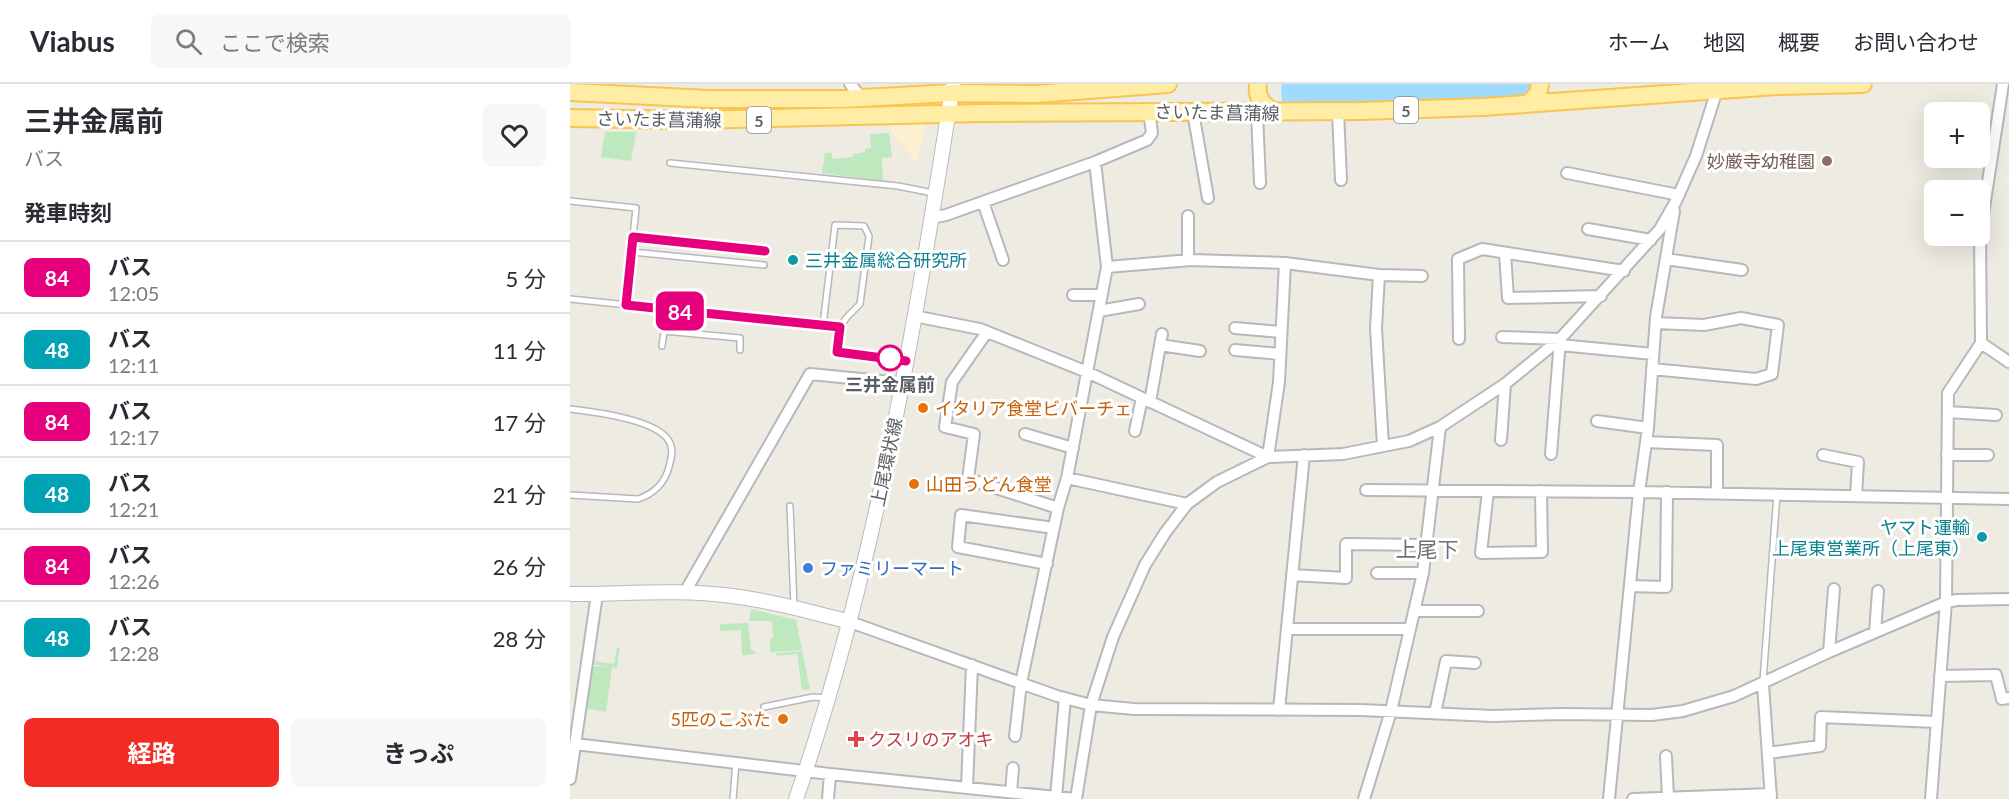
<!DOCTYPE html>
<html lang="ja">
<meta charset="utf-8">
<style>
:root{--surface:#fff;--page:#f7f7f7;--text:#2b2b33;--muted:#7c7c81;--line:#e1e1e2;--accent:#f32c23}
body{margin:0;font-family:Lato,"Noto Sans JP",sans-serif;background:var(--page);color:var(--text);height:100vh;display:flex;flex-direction:column;font-size:22px;white-space:nowrap}
*{box-sizing:border-box;margin:0}
p{font-size:20px;color:var(--muted)}
.icon{flex:none;width:33px;height:33px;fill:none;stroke:currentColor;stroke-width:2;stroke-linecap:round;stroke-linejoin:round}
.map{position:relative;flex:1;overflow:hidden}
.sheet{display:flex;flex-direction:column;background:var(--surface);width:570px}
.sheet>*{flex:none}
.badge{padding:0 12px;border-radius:9px;font-size:21px;line-height:39px}
.tools{position:absolute;left:1354px;top:18px;display:grid;gap:12px}
.tools a{display:grid;place-items:center;width:66px;height:66px;border-radius:9px;background:var(--surface);box-shadow:0 6px 24px #0002;font-size:30px}
.map>.badge{position:absolute;translate:-50% -50%;box-shadow:0 0 0 3px #fff}
h2{padding:0 24px;font-size:22px;line-height:54px}
.round{display:grid;place-items:center;flex:none;width:63px;height:63px;border-radius:9px;background:var(--page)}
.head{display:flex;align-items:center;justify-content:space-between;height:102px;padding:0 24px}
h1{font-size:28px;font-weight:700;line-height:45px}
.button{display:flex;gap:12px;margin-top:auto;padding:12px 24px}
.button a{flex:1;height:69px;border-radius:9px;background:var(--accent);color:#fff;font-size:24px;font-weight:700;line-height:69px;text-align:center}
.button a+a{background:var(--page);color:var(--text)}
ul{padding:0;list-style:none}
li{display:flex;align-items:center;gap:18px;height:72px;padding:0 24px;border-top:2px solid var(--line)}
li div{flex:1}
li b{display:block;font-size:22px}
li em{font-style:normal}
li .badge{min-width:66px;font-weight:700;text-align:center}
header{display:flex;align-items:center;gap:36px;box-sizing:border-box;height:84px;padding:0 30px;background:var(--surface);border-bottom:2px solid var(--line)}
header strong{font-size:28px}
nav{display:flex;gap:33px;margin-inline-start:auto;font-size:21px}
.search{width:420px;height:54px;background:var(--page);display:flex;align-items:center;gap:15px;box-sizing:border-box;padding:0 21px;border-radius:9px;color:var(--muted);font-size:22px}
main{display:flex;flex:1;min-height:0}
.map>svg:first-child{display:block}
.green{fill:#bee8bd}
.sand{fill:#fcf0cf}
.water{fill:#a1daff}
.lines{fill:none;stroke-linecap:round;stroke-linejoin:round}
.lane-casing{stroke:#b5b9bd;stroke-width:8}
.street-casing{stroke:#b5b9bd;stroke-width:14}
.secondary-casing{stroke:#b6babf;stroke-width:16}
.primary-casing{stroke:#f9c450;stroke-width:20}
.lane{stroke:#fff;stroke-width:5}
.street{stroke:#fff;stroke-width:10}
.secondary{stroke:#fff;stroke-width:14}
.primary{stroke:#ffeda6;stroke-width:16}
.line-casing{stroke:#fff;stroke-width:14}
.line{stroke:#e6007e;stroke-width:9}
.education-dot{fill:#8d6e63;stroke:#fff;stroke-width:2}
.culture-dot{fill:#0f9aa8;stroke:#fff;stroke-width:2}
.stop-dot{fill:#fff;stroke:#e6007e;stroke-width:3}
.food-dot{fill:#e8710a;stroke:#fff;stroke-width:2}
.shop-dot{fill:#3f7fe0;stroke:#fff;stroke-width:2}
.health-dot{fill:#e0444e;stroke:#fff;stroke-width:2}
.labels{text-anchor:middle;dominant-baseline:central;stroke-width:6;stroke-linejoin:round;paint-order:stroke}
.shield{fill:#fff;stroke:#8c8f92;stroke-width:1.5}
.shield-label{font-size:16px;font-weight:bold;fill:#5a5f64}
.street-label{font-size:18px;fill:#5a5f64;stroke:#fff}
.education-label{font-size:18px;fill:#785e54;stroke:#fff;text-anchor:end}
.culture-label{font-size:18px;fill:#0d838f;stroke:#fff;text-anchor:start}
.stop-label{font-size:18px;font-weight:bold;fill:#5a5f64;stroke:#fff}
.food-label{font-size:18px;fill:#c56008;stroke:#fff;text-anchor:start}
.shop-label{font-size:18px;fill:#366cbe;stroke:#fff;text-anchor:start}
.health-label{font-size:18px;fill:#be3a42;stroke:#fff;text-anchor:start}
.quarter-label{font-size:21px;fill:#6b7176;stroke:#fff}
</style>
<header>
<strong>Viabus</strong>
<div class="search"><svg class="icon" aria-label="search" viewBox="0 0 24 24"><circle cx="10" cy="10" r="6"/><path d="M15 15l6 6"/></svg>ここで検索</div>
<nav><a>ホーム</a><a>地図</a><a>概要</a><a>お問い合わせ</a></nav>
</header>
<main>
<section class="sheet">
<div class="head"><div><h1>三井金属前</h1><p>バス</p></div><a class="round"><svg class="icon" aria-label="heart" viewBox="0 0 24 24"><path d="M12 20l-8-8c-3-5 5-10 8-4 3-6 11-1 8 4z"/></svg></a></div>
<h2>発車時刻</h2>
<ul>
<li><span class="badge" style="background:#e6007e;color:#fff">84</span><div><b>バス</b><p>12:05</p></div><em>5 分</em></li>
<li><span class="badge" style="background:#00a3b4;color:#fff">48</span><div><b>バス</b><p>12:11</p></div><em>11 分</em></li>
<li><span class="badge" style="background:#e6007e;color:#fff">84</span><div><b>バス</b><p>12:17</p></div><em>17 分</em></li>
<li><span class="badge" style="background:#00a3b4;color:#fff">48</span><div><b>バス</b><p>12:21</p></div><em>21 分</em></li>
<li><span class="badge" style="background:#e6007e;color:#fff">84</span><div><b>バス</b><p>12:26</p></div><em>26 分</em></li>
<li><span class="badge" style="background:#00a3b4;color:#fff">48</span><div><b>バス</b><p>12:28</p></div><em>28 分</em></li>
</ul>
<div class="button"><a>経路</a><a>きっぷ</a></div>
</section>
<div class="map">
<svg width="1439" height="715" viewBox="0 0 1439 715">
<rect width="100%" height="100%" fill="#eeebe2"/>
<path class="green" d="M35 48H66L61 77 31 73Z
M319 49 322 73 312 74 313 97 252 89 255 69H262V75L283 73V70L295 68V65L301 64 300 50Z
M181 525 226 536 232 566 200 568V555L203 554 202 537H179Z
M178 539 181 566 185 567 186 570 172 571 171 546 150 547V540Z
M47 564H50L47 584 42 583 36 628 13 624 20 582 38 583 22 580V577L44 580Z
M232 567 240 605 232 606 227 570 207 572 206 569Z"/>
<path class="sand" d="M355 38 347 79 321 48 322 39Z"/>
<path class="water" d="M715 0H961L960 5 953 13 712 20 711 1Z"/>
<g class="lines">
<defs>
<path id="lane" d="M100 79 328 102 363 109
M0 117 66 124 56 221
M63 153 195 167
M62 168 194 181
M0 215 270 243 267 268 335 276
M253 241 265 141 294 142 299 152 290 220 277 233 270 243
M94 247 170 254V266
M92 262 97 226
M0 325C24 328 86 335 99 357 104 365 101 375 99 383 95 399 83 410 68 415L0 411
M220 422 224 522
M1193 597 1207 410
M194 623 243 613 257 614
M163 715 166 678"/>
<path id="street" d="M280 0 291 13
M1433 0 1410 150 1411 259 1439 278
M623 28 638 114
M768 28 771 96
M687 29 690 99
M997 89 1109 111
M413 118 433 176
M618 132V176
M361 134 376 131 525 78 577 56 582 49 579 27
M1018 145 1081 156
M935 169 938 214 1031 212
M1096 175 1172 186
M715 179 809 191
M537 183 621 176 715 179 709 298 698 373
M503 211H532
M529 227 569 220
M344 232 410 245 517 288 698 373
M665 244 711 248
M417 248 382 298 375 343 404 350 398 395 488 424
M932 253 990 255 981 370
M889 255 888 175 912 165 1054 187
M590 261 630 267
M990 261 1083 270
M665 266 710 270
M1082 285 1186 295 1202 290 1208 241 1171 234 1134 241 1086 239
M580 318 592 250
M1378 328 1426 331
M1027 337 1078 344
M565 347 572 314
M455 350 503 364
M931 356 935 300
M1076 358 1147 361V409
M813 362 806 244 809 191 852 192
M1253 371 1288 378 1286 412
M1377 371H1418
M497 394 617 420
M796 406 1069 408 1439 415
M918 407 911 469 972 468 971 407
M477 480 388 463 391 431 484 444
M807 489H853
M722 491 776 494V460L856 461
M1061 502 1096 503 1097 408
M115 508 240 290 332 299
M844 527H908
M280 538 487 612 521 621 564 625 791 626 923 632 991 630 1082 631 1113 627 1164 612 1259 568 1376 518 1387 516 1439 515
M717 545H840
M1305 548 1308 507
M1259 568 1264 505
M1370 592 1426 591 1432 615 1439 614
M1193 600 1201 715
M709 626 734 371
M865 629 876 577 905 579
M445 652 451 599 488 424 497 394 537 183 525 78
M5 660 260 690 506 715
M1198 669 1250 662 1251 633 1366 638
M1096 672 1098 713
M0 695 27 510
M397 703 402 581
M441 708 443 684
M486 713 495 614
M258 715 260 690
M506 715 521 621 543 553 575 481 595 449 617 420 647 398 698 373 773 370 839 357 870 343 935 300 990 255 1090 145 1106 117 1126 72 1147 6
M794 715 821 627 853 489 870 343
M1039 715 1069 408 1078 344 1086 233 1104 127
M1063 715 1201 710
M1361 715 1376 518 1378 309 1411 259"/>
<path id="secondary" d="M0 510C54 510 108 505 162 512 202 517 241 528 280 538
M226 715C306 484 345 240 383 0"/>
<path id="primary" d="M688 0C686 15 693 20 704 29
M0 8 139 15H274L382 9 466 10 598 0
M959 19 968 10 970 0
M0 34 122 36 411 29 791 27 913 23 1207 2 1293 0"/>
</defs>
<use href="#lane" class="lane-casing"/>
<use href="#street" class="street-casing"/>
<use href="#secondary" class="secondary-casing"/>
<use href="#primary" class="primary-casing"/>
<use href="#lane" class="lane"/>
<use href="#street" class="street"/>
<use href="#secondary" class="secondary"/>
<use href="#primary" class="primary"/>
</g>
<g class="lines">
<defs>
<path id="line" d="M195 167 63 153 56 221 270 243 267 268 336 277"/>
</defs>
<use href="#line" class="line-casing"/>
<use href="#line" class="line"/>
</g>
<circle class="education-dot" cx="1257" cy="77" r="6"/>
<g class="culture-dot">
<circle cx="223" cy="176" r="6"/>
<circle cx="1412" cy="453" r="6"/>
</g>
<circle class="stop-dot" cx="320" cy="274" r="12"/>
<g class="food-dot">
<circle cx="353" cy="324" r="6"/>
<circle cx="344" cy="400" r="6"/>
<circle cx="213" cy="635" r="6"/>
</g>
<circle class="shop-dot" cx="238" cy="484" r="6"/>
<path class="health-dot" d="M283 646h6v6h6v6h-6v6h-6v-6h-6v-6h6z"/>
<g class="labels">
<g class="shield">
<rect x="824" y="13" width="24" height="26" rx="4.5"/>
<rect x="177" y="23" width="24" height="26" rx="4.5"/>
</g>
<g class="shield-label">
<text x="836" y="26">5</text>
<text x="189" y="36">5</text>
</g>
<g class="street-label">
<text transform="translate(647 28) rotate(1)">さいたま菖蒲線</text>
<text transform="translate(89 35) rotate(1)">さいたま菖蒲線</text>
<text transform="translate(316 378) rotate(-78)">上尾環状線</text>
</g>
<g class="education-label">
<text x="1245" y="77">妙厳寺幼稚園</text>
</g>
<g class="culture-label">
<text x="235" y="176">三井金属総合研究所</text>
<text x="1400" y="443" text-anchor="end">ヤマト運輸<tspan x="1400" dy="21">上尾東営業所（上尾東）</tspan></text>
</g>
<g class="stop-label">
<text x="320" y="300">三井金属前</text>
</g>
<g class="food-label">
<text x="365" y="324">イタリア食堂ビバーチェ</text>
<text x="356" y="400">山田うどん食堂</text>
<text x="201" y="635" text-anchor="end">5匹のこぶた</text>
</g>
<g class="shop-label">
<text x="250" y="484">ファミリーマート</text>
</g>
<g class="health-label">
<text x="298" y="655">クスリのアオキ</text>
</g>
<g class="quarter-label">
<text x="857" y="464">上尾下</text>
</g>
</g>
</svg>
<div class="tools">
<a>+</a>
<a>−</a>
</div>
<b class="badge" style="left:110px;top:227px;background:#e6007e;color:#fff">84</b>
</div>
</main>
